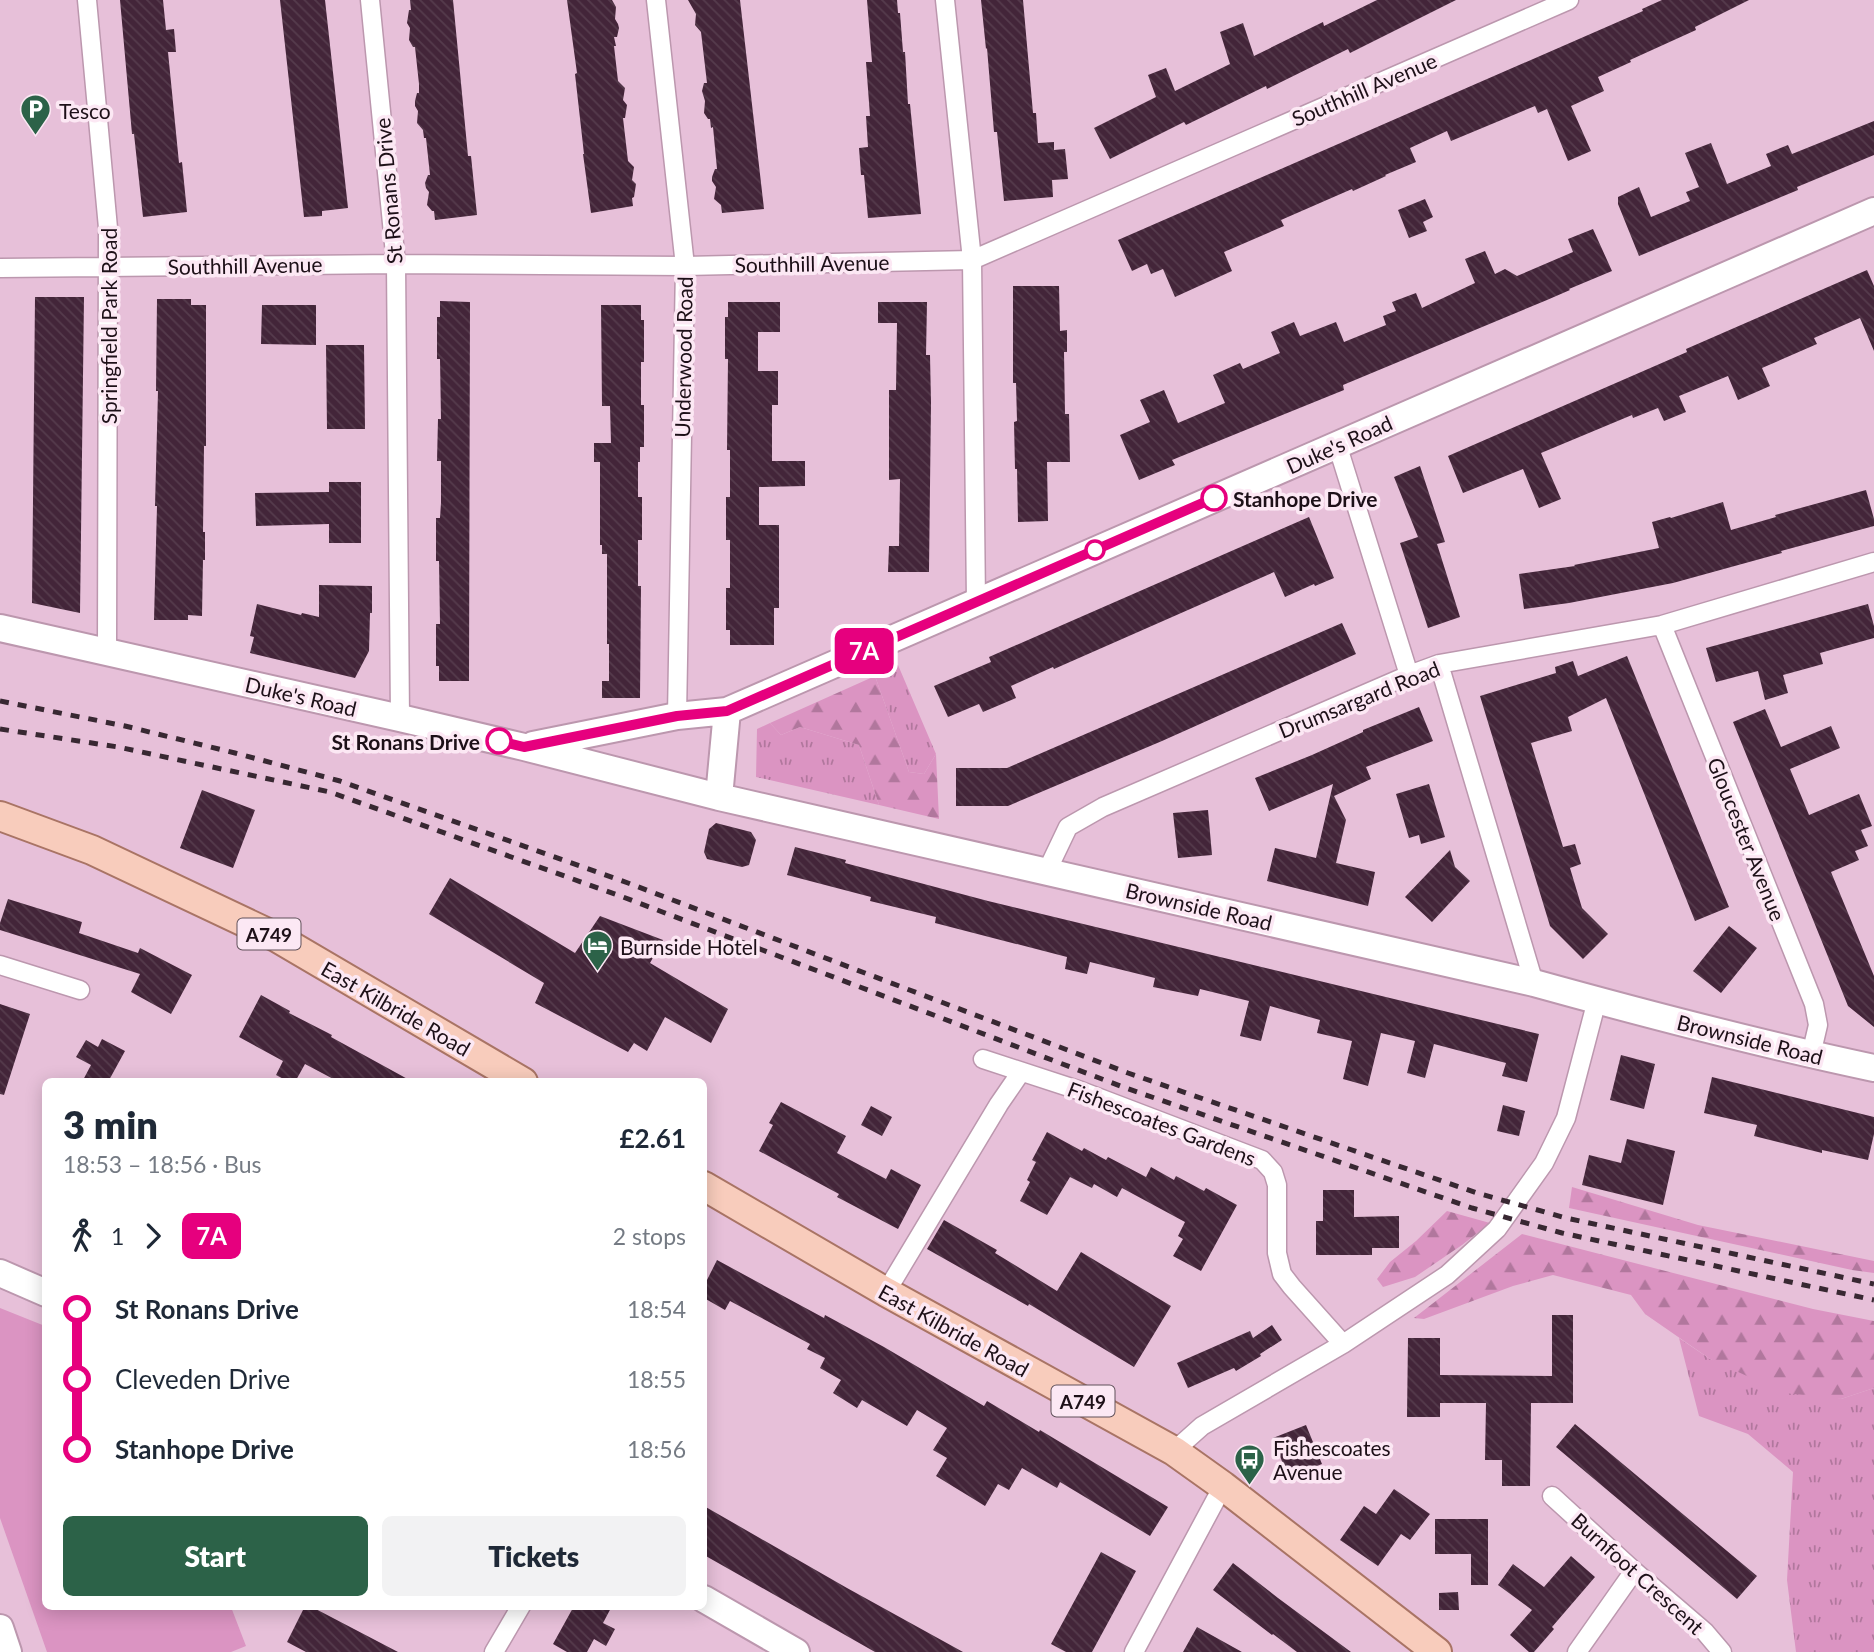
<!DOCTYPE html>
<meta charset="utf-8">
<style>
:root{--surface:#fff;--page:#f2f2f3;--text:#1f2937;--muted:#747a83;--accent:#2c6248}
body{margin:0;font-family:Lato,sans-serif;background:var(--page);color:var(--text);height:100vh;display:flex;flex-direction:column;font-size:26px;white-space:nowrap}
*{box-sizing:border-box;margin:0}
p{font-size:23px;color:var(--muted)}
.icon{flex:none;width:38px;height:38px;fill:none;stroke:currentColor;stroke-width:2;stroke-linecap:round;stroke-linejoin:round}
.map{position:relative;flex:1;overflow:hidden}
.details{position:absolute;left:42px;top:1078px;width:665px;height:532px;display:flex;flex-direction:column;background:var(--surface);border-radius:10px;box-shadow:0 4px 18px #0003}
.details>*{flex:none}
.badge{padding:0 14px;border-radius:10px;font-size:24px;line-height:46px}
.map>.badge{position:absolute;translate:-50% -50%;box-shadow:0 0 0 4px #fff}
.legs{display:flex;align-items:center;gap:10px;height:77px;padding:0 21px;font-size:23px}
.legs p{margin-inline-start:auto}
.head{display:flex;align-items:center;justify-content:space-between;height:119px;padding:0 21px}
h1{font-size:38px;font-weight:800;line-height:52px}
.primary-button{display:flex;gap:14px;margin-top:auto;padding:14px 21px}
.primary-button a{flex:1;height:80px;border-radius:10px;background:var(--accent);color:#fff;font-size:28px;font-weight:800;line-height:80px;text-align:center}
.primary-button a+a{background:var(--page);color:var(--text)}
ul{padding:0 21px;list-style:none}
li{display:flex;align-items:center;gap:24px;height:70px;font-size:26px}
li i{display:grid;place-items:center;width:10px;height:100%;margin:0 9px;background:currentColor}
li i::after{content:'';width:18px;height:18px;margin:-9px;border:5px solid;border-radius:50%;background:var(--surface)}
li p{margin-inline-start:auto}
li:first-child i{background:linear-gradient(#0000 50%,currentColor 0)}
li:last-child i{background:linear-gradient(currentColor 50%,#0000 0)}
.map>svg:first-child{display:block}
.grass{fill:url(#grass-tufts)}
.forest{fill:url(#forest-firs)}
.park{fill:#db94c2}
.building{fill:url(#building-back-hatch)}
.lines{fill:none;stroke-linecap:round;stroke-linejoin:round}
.street-casing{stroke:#bc97ae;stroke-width:21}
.secondary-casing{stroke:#bc97ae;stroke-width:30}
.primary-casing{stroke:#a97465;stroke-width:32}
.street{stroke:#fff;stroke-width:18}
.secondary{stroke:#fff;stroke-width:26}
.primary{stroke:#f8ccbc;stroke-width:28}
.rail{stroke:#382832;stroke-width:5;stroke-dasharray:9 9;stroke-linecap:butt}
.line-1-casing{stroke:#fff;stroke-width:16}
.line-1{stroke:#e6007e;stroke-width:10}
.stop-1-dot{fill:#fff;stroke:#e6007e;stroke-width:3.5}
.labels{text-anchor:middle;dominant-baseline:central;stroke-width:7;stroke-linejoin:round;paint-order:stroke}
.shield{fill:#fce8f4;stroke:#60515a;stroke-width:2}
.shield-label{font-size:19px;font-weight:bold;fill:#1d1018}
.street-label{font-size:21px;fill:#1d1018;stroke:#fce8f4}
.poi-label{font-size:21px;fill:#1d1018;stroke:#fce8f4;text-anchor:start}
.stop-label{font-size:21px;font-weight:bold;fill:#1d1018;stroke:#fce8f4;text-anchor:start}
</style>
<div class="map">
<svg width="1874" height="1652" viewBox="0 0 1874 1652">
<defs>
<pattern id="grass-tufts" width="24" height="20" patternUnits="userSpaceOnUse" patternTransform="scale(1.75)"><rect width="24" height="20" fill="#db94c2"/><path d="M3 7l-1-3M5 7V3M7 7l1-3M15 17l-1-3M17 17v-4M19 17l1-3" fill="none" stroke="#b1779d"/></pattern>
<pattern id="forest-firs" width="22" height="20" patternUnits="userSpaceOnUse" patternTransform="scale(1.75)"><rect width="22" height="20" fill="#db94c2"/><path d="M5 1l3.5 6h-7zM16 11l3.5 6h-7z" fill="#b1779d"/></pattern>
<pattern id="building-back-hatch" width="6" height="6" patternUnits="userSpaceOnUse" patternTransform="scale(1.75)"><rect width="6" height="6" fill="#432539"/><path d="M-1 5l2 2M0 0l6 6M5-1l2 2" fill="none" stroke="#553b4c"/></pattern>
</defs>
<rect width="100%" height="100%" fill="#e7c0d9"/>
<path class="grass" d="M898 665 936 754 924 774 909 772 875 676Z
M770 723 781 735 800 727 859 745 879 805 756 777 757 729Z
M1679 1338 1710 1359 1841 1399 1874 1388V1652H1796L1787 1580 1793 1472 1748 1434 1699 1416Z"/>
<path class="forest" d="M875 676 909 772 924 774 936 754 939 819 879 805 859 745 800 727 781 735 770 723Z
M1572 1187 1698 1225 1874 1261V1273L1852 1270 1569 1208Z
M1447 1211 1490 1223 1462 1245 1415 1277 1383 1287 1377 1279 1390 1262 1416 1241Z
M1522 1234 1813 1309 1874 1321V1388L1841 1399 1784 1393 1710 1359 1645 1314 1631 1295 1553 1275 1513 1286 1424 1319 1414 1318Z"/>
<path class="park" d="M0 1308 45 1326 46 1606 231 1607 246 1646 231 1652H47L0 1518Z"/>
<path class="building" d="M120 0H163L166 30 174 29 176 52H168L179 163 182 162 187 212 143 217 134 134H132Z
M280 0H325L348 208 322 211V216L304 217Z
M410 0H453L468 156H471L477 215 435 220 434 211H432L427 205 429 192 426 188 425 183 428 175H430L426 138H424L423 130 417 123 418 111 415 106V101L417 93H419V84L415 47H413L409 40 410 28 407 23 409 10H411Z
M567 0H612L616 7 615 19 618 24 619 28 617 37H614L616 46H614L618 81 625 88 623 100 627 105 625 118H623L628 161 634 167 632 180 636 184 634 197 632 198 633 206 591 213 583 154H584L575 74 577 73Z
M688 0H740L764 209 722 213 721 205 714 199 716 187 712 181V177L715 169H717L713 127 711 128 710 119H708L704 113 705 101 702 91 704 83H707L701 32 695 25 696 14Z
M867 0H897L898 13H900L903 52H905L908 104H910L921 214 868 218 864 175H861L859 148 868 147 866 116H870L866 62H872Z
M981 0H1023L1033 113H1036L1038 143 1054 142V150L1065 149 1068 179 1052 180 1053 197 1004 201 997 132H994L987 48 986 49Z
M1377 0H1456L1350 53 1348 49 1267 89 1266 86 1186 125 1184 122 1110 159 1094 128 1156 97 1148 75 1166 68 1175 91 1230 64 1220 32 1243 23 1254 56 1323 22 1324 26Z
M1662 0H1749L1695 27 1696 30 1630 60 1631 62 1598 77 1604 91 1571 106 1591 151 1568 161 1547 109 1538 113 1535 106 1451 141 1447 131 1410 148 1416 162 1385 175 1386 176 1353 191 1352 189 1281 220 1284 226 1224 252 1232 271 1175 297 1163 269 1151 274 1147 264 1132 271 1118 240 1643 11 1642 9Z
M1874 121V155L1797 187 1798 190 1639 256 1618 204V197L1639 187 1651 217 1690 201 1686 192 1699 187 1685 153 1711 143 1727 184 1771 166 1766 154 1788 145 1792 154Z
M1425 199 1433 217 1423 222 1427 231 1409 238 1398 210Z
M1593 229 1612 271 1569 289 1570 290 1547 300 1343 385 1344 390 1172 460 1175 465 1139 480 1120 435 1150 422 1140 400 1164 390 1178 423 1225 403 1213 375 1240 363 1243 369 1280 353 1271 332 1294 322 1300 336 1336 322 1344 342 1386 325 1383 316 1396 311 1392 302 1416 293 1422 308 1475 283 1465 259 1485 251 1495 274 1505 269 1517 276 1573 252 1568 239Z
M1867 270 1874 286V351L1860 318 1814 338 1817 344 1762 368 1770 386 1738 400 1728 376 1679 396 1686 412 1664 421 1658 408 1633 418 1632 415 1541 453 1561 499 1539 508 1523 469 1463 493 1448 456 1687 352 1686 349Z
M1013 286H1059L1060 331 1067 330V352H1064L1065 414H1069L1070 462H1047L1048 521 1018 522 1017 469H1015L1014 422 1017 421 1016 383H1013Z
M35 297H84L80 613 32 603Z
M157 299H191V305H206V446H204L203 532H205V560H203L202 616 188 615V620H154L157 506H155L158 391H156Z
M440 301 470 302 469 681H439V666H436V624H440L439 561H436V518H440L441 503V461H437L438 419H441L440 359H437V317H440Z
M728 302H780V332H758V371H778V405H772V461H805V486L759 487V525H779V608H774V645H730V630H726V588H730V540H726V497H730V450H727L728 359H725V317H728Z
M878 302H927L926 355H930L931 403 929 572H888L889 546H899L900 479 889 480V390H896L897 323H878Z
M262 305H316V345L261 344Z
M601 305H641V320H644V362H641V405H644V447H640V462H638V497H642V540H638V586H641L640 698H602V681H609V644H607V554H602V545H600V462H594V443H611L610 406H602Z
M326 345H364L365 429H327Z
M1420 466 1445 542 1437 544 1460 617 1428 628 1400 543 1418 537 1394 477Z
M329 482H361V543H329V524L256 526 255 493 329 492Z
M1866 490 1874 519V526L1781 551 1782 553 1673 583 1569 603 1524 609 1519 574 1575 566 1574 565 1659 548 1652 522 1670 517 1671 518 1723 502 1731 530 1776 517 1775 515Z
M1309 517 1334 578 1315 586 1314 584 1285 597 1274 572 1054 669 1053 667 1011 686 1016 698 983 712 979 704 948 717 934 686 991 662 989 657Z
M319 585 372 586V613H370L369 651 355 678 250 653 254 637 250 636 257 604 301 615 302 613 319 617Z
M1868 604 1874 626V638L1820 653 1823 664 1783 675 1788 693 1765 700 1758 671 1716 682 1706 648Z
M1342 623 1356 654 1162 741 1008 806H956V768H1007Z
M1627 656 1729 907 1695 921 1606 698 1568 717 1572 731 1531 743 1563 847 1575 844 1581 864 1570 868 1582 908 1608 934 1583 959 1550 926 1480 696 1556 673 1555 667 1573 661 1578 676Z
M1419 707 1433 741 1366 767 1371 779 1334 796 1346 820 1336 863 1375 872 1368 906 1267 881 1275 848 1316 858 1333 784 1269 811 1255 778 1312 755 1363 732V730Z
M1765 709 1781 747 1831 726 1840 748 1790 769 1809 815 1859 794 1872 826 1861 830 1868 846 1855 851 1859 860 1831 872 1874 976V1027L1848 1006 1733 722Z
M1429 784 1445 837 1421 844 1419 835 1409 838 1396 794Z
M202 790 255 810 233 868 180 848Z
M1208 810 1212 855 1178 858 1173 813Z
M716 823 751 832 756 840 749 865 742 867 707 859 704 852 709 829Z
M795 847 846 860 845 863 988 901 1539 1034 1527 1082 1502 1076 1506 1063 1434 1044 1425 1078 1407 1073 1415 1041 1381 1033 1368 1086 1343 1079 1352 1041 1317 1033 1320 1020 1270 1006 1261 1041 1240 1036 1249 1001 1200 989 1198 996 1153 987 1155 978 1090 962 1087 974 1065 969 1067 957 935 923 936 917 870 901 871 897 787 875Z
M1450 850 1455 867 1470 881 1432 922 1405 897Z
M450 878 575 953 600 916 663 940 650 963 728 1009 711 1043 665 1017 647 1051 634 1043 628 1052 535 1003 544 983 429 914Z
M8 899 82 922 79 933 138 953 140 948 192 975 171 1014 131 992 140 974 0 930V923Z
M1729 926 1757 948 1721 993 1693 971Z
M261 995 290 1011 289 1013 332 1035 331 1037 413 1082H339L305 1064 295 1082H289L276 1075 283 1061 239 1037Z
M0 1004 30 1014 4 1095 0 1094Z
M102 1039 125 1051 108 1082H82L91 1065 76 1057 86 1040 98 1047Z
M1621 1055 1655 1064 1644 1109 1610 1100Z
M1712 1077 1874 1117V1134L1868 1160 1822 1150V1153L1754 1136 1757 1125 1704 1113Z
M781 1102 846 1136 837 1153 886 1179 891 1169 921 1185 898 1229 837 1197 839 1194 759 1151 773 1125 769 1123Z
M1503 1105 1525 1111 1519 1136 1497 1131Z
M871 1106 892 1117 882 1136 861 1125Z
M1047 1132 1082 1151 1084 1148 1106 1160 1108 1157 1146 1177 1151 1167 1174 1180 1176 1176 1204 1191 1206 1188 1237 1205 1201 1271 1173 1256 1183 1239 1178 1236 1185 1222 1122 1188 1117 1197 1094 1184 1092 1188 1070 1177 1047 1215 1020 1201 1030 1182 1027 1180 1036 1162 1032 1160Z
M1627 1139 1675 1151 1663 1205 1582 1185 1589 1155 1621 1163Z
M1323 1190H1354V1217L1399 1216V1248H1372V1255H1316V1221H1323Z
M944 1220 997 1250 995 1253 1057 1291 1081 1252 1171 1306 1134 1367 1029 1304 1028 1306 927 1249Z
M717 1260 824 1318 825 1315 884 1347 984 1406 987 1401 1039 1432 1040 1430 1168 1507 1150 1536 1060 1482 1057 1488 1022 1468 1009 1490 998 1484 985 1506 936 1476 947 1458 933 1450 947 1428 917 1410 907 1426 862 1400 857 1408 833 1393 841 1380 820 1368 825 1358 807 1349 810 1344 730 1301 725 1310 704 1298V1286Z
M1552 1315H1573V1403H1531L1530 1486H1502V1460H1485L1486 1403H1440V1417H1407L1408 1338H1440V1375L1552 1376Z
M1272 1325 1282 1340 1260 1354 1261 1356 1236 1371 1234 1368 1188 1388 1177 1363 1250 1331 1253 1338Z
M1575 1424 1757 1576 1737 1599 1556 1447Z
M1306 1425 1322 1464 1288 1477 1273 1438Z
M1394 1489 1430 1514 1410 1540 1401 1534 1378 1566 1340 1540 1364 1506 1376 1514Z
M704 1506 847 1588 963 1652H875L757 1585 704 1555Z
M1435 1519H1488V1585H1471V1554H1435Z
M1101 1552 1136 1571 1092 1652H1066L1051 1644Z
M1571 1556 1595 1577 1552 1627 1554 1629 1534 1652H1529L1510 1635 1532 1610 1498 1585 1513 1564 1544 1587Z
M1233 1563 1278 1598 1351 1652H1297L1273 1634 1272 1635 1213 1590Z
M1458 1592 1459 1610H1439V1593Z
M305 1606H310L398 1652H306L287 1642Z
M574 1606H612L603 1623 615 1629 606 1646 594 1639 587 1652H567L553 1644Z
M1197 1627 1242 1652H1183Z"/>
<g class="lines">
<defs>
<path id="street" d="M87 0 108 228 107 652
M370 0 396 264 400 718
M656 0 685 266 677 716
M945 0 972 260 976 602
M0 268 396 264 685 266 972 260 1569 0
M1337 444 1409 675
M1662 625 1814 1004 1818 1025 1811 1055
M1439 664 1534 983
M1047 871 1068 827 1103 807 1409 675 1439 664 1662 625 1874 562
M0 965 80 990
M983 1059 1081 1091 1262 1160 1273 1172 1277 1185V1253L1282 1274 1292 1287 1343 1344
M886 1292 999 1104 1021 1072
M1174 1451 1202 1426 1343 1344 1447 1275 1497 1229 1544 1163 1566 1118 1597 1000
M1552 1496 1634 1571 1705 1632 1722 1652
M494 1652 521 1606
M1134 1652 1223 1486
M1577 1652 1634 1571"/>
<path id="secondary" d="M0 628 400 718 524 747 719 797 1534 983C1646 1014 1760 1044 1874 1068
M533 745 677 716 727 711 1874 211
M719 797 727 711
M0 1273 46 1293
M704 1599 796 1652
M0 1628 8 1652"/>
<path id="primary" d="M0 816 92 850 276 937 523 1082
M704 1186 886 1292 1174 1451 1223 1486 1437 1652"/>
</defs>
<use href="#street" class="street-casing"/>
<use href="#secondary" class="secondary-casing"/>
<use href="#primary" class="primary-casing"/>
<use href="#street" class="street"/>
<use href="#secondary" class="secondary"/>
<use href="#primary" class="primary"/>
<path class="rail" d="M0 701 125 726 235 753 340 781 628 883 1128 1073 1477 1193 1566 1218 1874 1284
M0 729 118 747 330 792 623 897 1123 1087 1472 1208 1562 1233 1874 1300"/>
</g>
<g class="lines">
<defs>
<path id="line-1" d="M499 741 524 747 677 716 727 711 1214 498"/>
</defs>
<use href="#line-1" class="line-1-casing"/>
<use href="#line-1" class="line-1"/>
</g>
<defs>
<symbol id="parking-pin" viewBox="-11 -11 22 30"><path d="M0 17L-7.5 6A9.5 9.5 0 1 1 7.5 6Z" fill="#2c6248" stroke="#fce8f4"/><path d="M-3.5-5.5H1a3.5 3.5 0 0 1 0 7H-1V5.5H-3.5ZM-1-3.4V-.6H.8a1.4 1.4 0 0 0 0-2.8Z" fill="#fff"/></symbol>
<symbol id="hotel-pin" viewBox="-11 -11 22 30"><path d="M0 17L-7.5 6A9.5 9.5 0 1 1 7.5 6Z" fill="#2c6248" stroke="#fce8f4"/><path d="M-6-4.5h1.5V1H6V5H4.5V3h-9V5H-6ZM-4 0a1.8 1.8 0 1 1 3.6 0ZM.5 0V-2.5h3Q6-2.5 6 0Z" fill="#fff"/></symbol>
<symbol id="bus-pin" viewBox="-11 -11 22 30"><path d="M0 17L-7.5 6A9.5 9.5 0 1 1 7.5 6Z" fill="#2c6248" stroke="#fce8f4"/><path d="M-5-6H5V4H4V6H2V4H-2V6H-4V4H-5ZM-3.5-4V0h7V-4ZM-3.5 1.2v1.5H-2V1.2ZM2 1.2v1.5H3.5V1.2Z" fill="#fff"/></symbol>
</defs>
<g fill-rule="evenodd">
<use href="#parking-pin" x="18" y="92" width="35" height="47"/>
<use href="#hotel-pin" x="580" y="928" width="35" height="47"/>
<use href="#bus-pin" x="1232" y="1442" width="35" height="47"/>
</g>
<g class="stop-1-dot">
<circle cx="1214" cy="498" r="12"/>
<circle cx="1095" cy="550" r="9"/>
<circle cx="499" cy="741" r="12"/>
</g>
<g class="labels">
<g class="shield">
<rect x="237.5" y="918.5" width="63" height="31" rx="5"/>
<rect x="1051.5" y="1385.5" width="63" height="31" rx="5"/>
</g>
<g class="shield-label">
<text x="269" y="934">A749</text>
<text x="1083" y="1401">A749</text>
</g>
<g class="street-label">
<text transform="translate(1364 89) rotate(-23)">Southhill Avenue</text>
<text transform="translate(388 191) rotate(-95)">St Ronans Drive</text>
<text transform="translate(812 263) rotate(-1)">Southhill Avenue</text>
<text transform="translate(245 265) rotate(-1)">Southhill Avenue</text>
<text transform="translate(108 326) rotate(-90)">Springfield Park Road</text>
<text transform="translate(683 357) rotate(-89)">Underwood Road</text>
<text transform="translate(1339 444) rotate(-24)">Duke's Road</text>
<text transform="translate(301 696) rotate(13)">Duke's Road</text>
<text transform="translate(1359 699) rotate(-22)">Drumsargard Road</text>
<text transform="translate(1747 839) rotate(68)">Gloucester Avenue</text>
<text transform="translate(1199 906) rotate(13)">Brownside Road</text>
<text transform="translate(396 1008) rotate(30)">East Kilbride Road</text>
<text transform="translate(1750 1039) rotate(14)">Brownside Road</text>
<text transform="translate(1162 1123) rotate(21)">Fishescoates Gardens</text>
<text transform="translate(954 1330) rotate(29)">East Kilbride Road</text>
<text transform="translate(1638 1573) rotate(42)">Burnfoot Crescent</text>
</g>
<g class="poi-label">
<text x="59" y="110">Tesco</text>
<text x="620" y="946">Burnside Hotel</text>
<text x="1273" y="1447">Fishescoates<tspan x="1273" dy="24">Avenue</tspan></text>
</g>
<g class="stop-label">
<text x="1233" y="498">Stanhope Drive</text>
<text x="480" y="741" text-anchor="end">St Ronans Drive</text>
</g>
</g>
</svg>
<b class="badge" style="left:864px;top:651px;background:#e6007e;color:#fff">7A</b>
<section class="details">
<div class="head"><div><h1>3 min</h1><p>18:53 – 18:56 · Bus</p></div><b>£2.61</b></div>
<div class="legs"><svg class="icon" aria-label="walk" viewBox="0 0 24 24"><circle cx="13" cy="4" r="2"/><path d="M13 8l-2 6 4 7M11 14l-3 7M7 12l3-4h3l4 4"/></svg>1<svg class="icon" aria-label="forward" viewBox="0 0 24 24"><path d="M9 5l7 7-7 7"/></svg><b class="badge" style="background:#e6007e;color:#fff">7A</b><p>2 stops</p></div>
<ul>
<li><i style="color:#e6007e"></i><b>St Ronans Drive</b><p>18:54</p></li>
<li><i style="color:#e6007e"></i><span>Cleveden Drive</span><p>18:55</p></li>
<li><i style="color:#e6007e"></i><b>Stanhope Drive</b><p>18:56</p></li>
</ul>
<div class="primary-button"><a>Start</a><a>Tickets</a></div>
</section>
</div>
